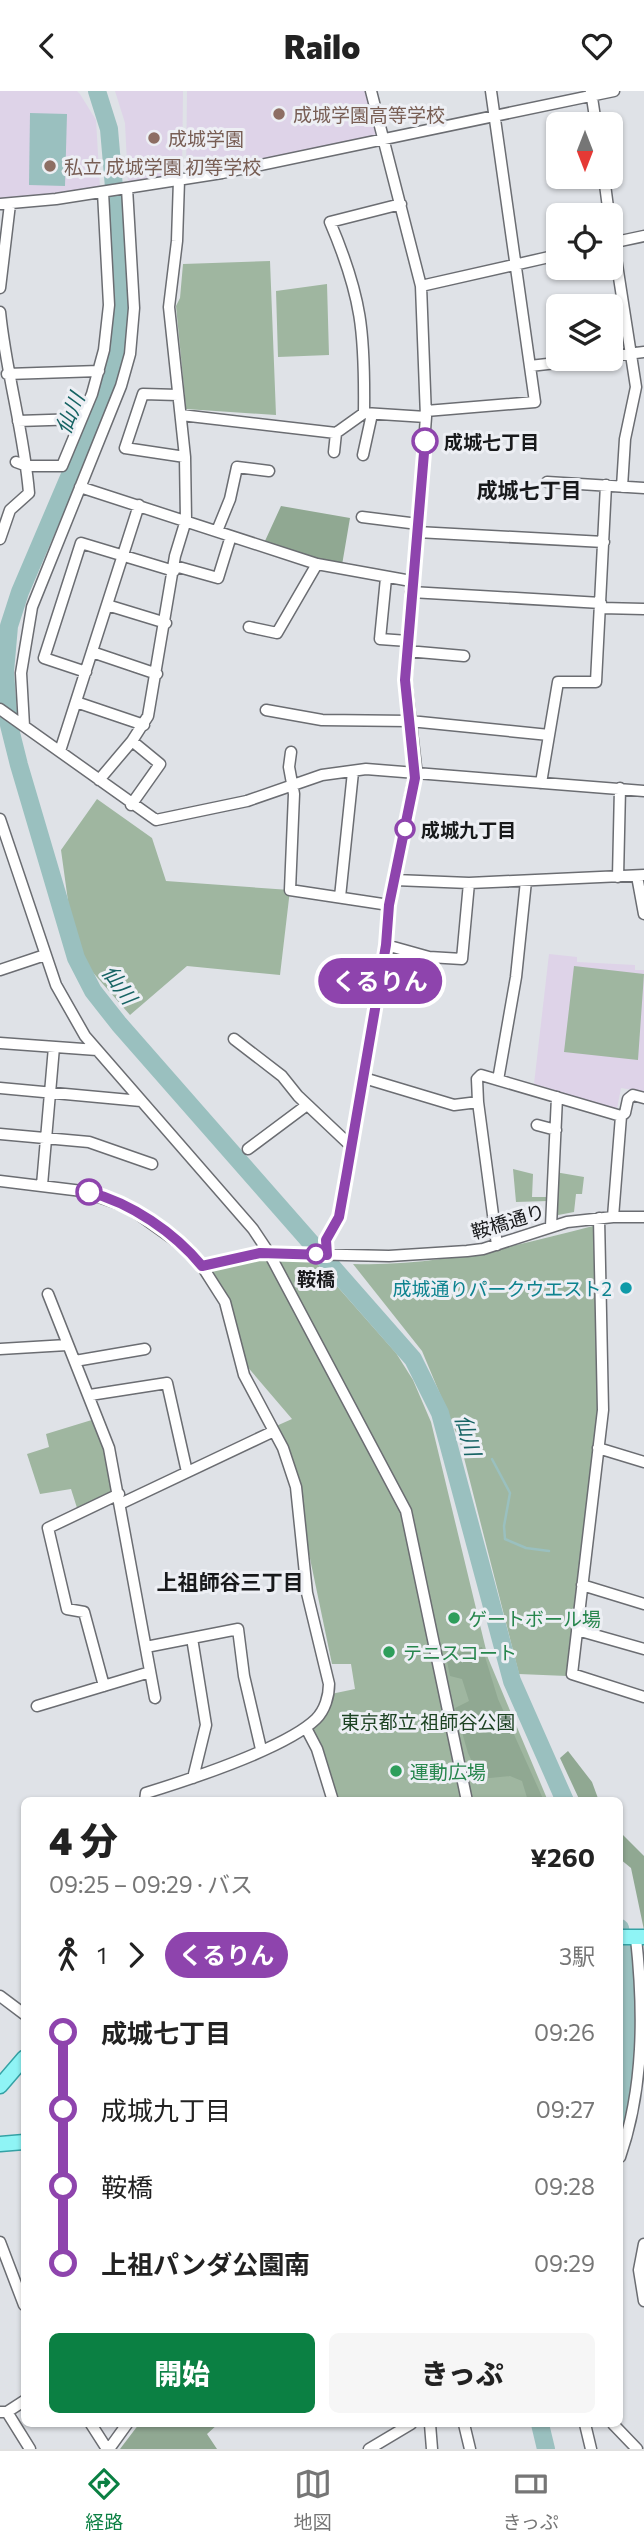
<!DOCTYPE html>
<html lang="ja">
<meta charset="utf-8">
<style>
:root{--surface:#fff;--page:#f6f6f6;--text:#222;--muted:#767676;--line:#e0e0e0;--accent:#0b8043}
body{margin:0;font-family:Commissioner,"Noto Sans JP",sans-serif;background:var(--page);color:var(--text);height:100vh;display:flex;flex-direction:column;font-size:26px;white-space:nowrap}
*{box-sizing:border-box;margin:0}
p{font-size:23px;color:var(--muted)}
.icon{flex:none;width:38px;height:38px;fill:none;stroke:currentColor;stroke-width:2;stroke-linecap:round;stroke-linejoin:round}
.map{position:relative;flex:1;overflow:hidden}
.side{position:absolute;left:21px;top:1706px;width:602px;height:630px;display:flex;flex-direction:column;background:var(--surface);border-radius:10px;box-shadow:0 2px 5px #0004}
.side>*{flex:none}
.badge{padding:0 14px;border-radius:23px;font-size:24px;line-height:46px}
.needle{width:46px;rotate:180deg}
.tools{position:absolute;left:546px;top:21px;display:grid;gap:14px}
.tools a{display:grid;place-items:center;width:77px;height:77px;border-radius:10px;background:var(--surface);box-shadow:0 2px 5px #0004;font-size:35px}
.map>.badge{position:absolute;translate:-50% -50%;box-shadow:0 0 0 4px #fff}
.legs{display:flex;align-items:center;gap:10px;height:77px;padding:0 28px;font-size:23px}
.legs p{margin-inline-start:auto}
.summary{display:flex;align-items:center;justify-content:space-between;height:119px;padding:0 28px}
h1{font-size:38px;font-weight:800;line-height:52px}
.action{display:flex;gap:14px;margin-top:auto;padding:14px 28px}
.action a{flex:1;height:80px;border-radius:10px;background:var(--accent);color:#fff;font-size:28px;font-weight:800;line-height:80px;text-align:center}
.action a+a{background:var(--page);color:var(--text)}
ul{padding:0 28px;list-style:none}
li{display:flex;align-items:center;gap:24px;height:77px;font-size:26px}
li i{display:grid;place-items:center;width:10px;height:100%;margin:0 9px;background:currentColor}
li i::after{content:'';width:18px;height:18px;margin:-9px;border:5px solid;border-radius:50%;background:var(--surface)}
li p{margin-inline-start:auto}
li:first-child i{background:linear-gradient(#0000 50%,currentColor 0)}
li:last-child i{background:linear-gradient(currentColor 50%,#0000 0)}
header{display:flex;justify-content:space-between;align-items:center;height:91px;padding:0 28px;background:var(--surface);font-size:32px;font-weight:800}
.tab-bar{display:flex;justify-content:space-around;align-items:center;height:98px;border-top:2px solid var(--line);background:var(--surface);font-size:19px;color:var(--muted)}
.tab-bar a{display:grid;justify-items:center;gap:4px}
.tab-bar .active{color:var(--accent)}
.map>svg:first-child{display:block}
.education{fill:#ded3e8}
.green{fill:#9fb6a0}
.forest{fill:#90a892}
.water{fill:#9ac0bf}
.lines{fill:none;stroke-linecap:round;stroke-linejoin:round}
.stream{stroke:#9ac0bf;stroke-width:2.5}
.river{stroke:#9ac0bf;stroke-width:18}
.minor-casing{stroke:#6b6d72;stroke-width:13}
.major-casing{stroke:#35a2a5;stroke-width:17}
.minor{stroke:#fff;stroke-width:10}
.major{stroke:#8ff4f5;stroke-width:14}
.line-1-casing{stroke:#fff;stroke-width:16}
.line-1{stroke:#8e44ad;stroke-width:10}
.education-dot{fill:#8d6e63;stroke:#edeff4;stroke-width:2.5}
.stop-1-dot{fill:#fff;stroke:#8e44ad;stroke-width:3.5}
.culture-dot{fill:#0f9aa8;stroke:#edeff4;stroke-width:2.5}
.leisure-dot{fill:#2e9e5b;stroke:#edeff4;stroke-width:2.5}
.labels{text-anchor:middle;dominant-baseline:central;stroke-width:6;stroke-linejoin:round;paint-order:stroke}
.education-label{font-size:19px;fill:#785e54;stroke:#edeff4;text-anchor:start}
.stop-label{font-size:19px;font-weight:bold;fill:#18191b;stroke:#edeff4;text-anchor:start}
.street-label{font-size:19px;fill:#18191b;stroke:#edeff4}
.culture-label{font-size:19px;fill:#0d838f;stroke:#edeff4;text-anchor:end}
.leisure-label{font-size:19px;fill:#27864d;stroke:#edeff4;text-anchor:start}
.park-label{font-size:19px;fill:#1c4222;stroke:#edeff4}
.water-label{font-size:21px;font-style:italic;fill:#176464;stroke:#edeff4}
.neighbourhood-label{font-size:21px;font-weight:bold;fill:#18191b;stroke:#edeff4}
</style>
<header><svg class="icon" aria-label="back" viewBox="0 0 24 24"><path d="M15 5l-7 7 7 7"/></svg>Railo<svg class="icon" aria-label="heart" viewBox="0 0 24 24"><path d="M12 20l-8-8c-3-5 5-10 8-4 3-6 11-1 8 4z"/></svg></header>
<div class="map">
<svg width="644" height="2358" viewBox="0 0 644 2358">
<rect width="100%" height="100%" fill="#dfe2e7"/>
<path class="education" d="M0 0H77L80 3 96 29 100 97 0 109Z
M115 0H183L182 84 128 93 125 32Z
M187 0H367L376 46 186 83Z
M549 863 577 866V871L635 874V879H644V1001L621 997 617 1018 534 993Z"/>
<path class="green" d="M270 170 276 324 186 318 176 215 180 207 183 173Z
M327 193 329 264 278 266 276 200Z
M97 708 152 747 166 790 290 799 280 884 187 875 130 924 75 861 61 759Z
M574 875 644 883 638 969 564 961Z
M513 1078 533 1083 532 1106H548V1110L516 1111Z
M555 1081 584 1086 582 1103H576L574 1121 553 1125Z
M593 1135 600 1317 567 1585 519 1583 460 1351 422 1260 353 1173C436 1176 514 1155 593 1135Z
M313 1168 396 1262 413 1289 431 1331 488 1567 548 1710H336L310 1640 331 1603 355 1598 351 1573H332L302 1429 300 1390 274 1336 292 1328 246 1274 208 1180 253 1169Z
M95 1328 107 1358 115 1402 78 1420 71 1398 40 1403 27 1363 49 1356 46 1343Z"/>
<path class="forest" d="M281 415 350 427 342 474 266 455 265 450Z
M482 1556 498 1608 544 1710H528L522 1690 510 1685 480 1688 468 1662 455 1617 469 1610 462 1588 450 1585 446 1565Z
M568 1660 592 1691 599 1710H580L560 1667Z
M620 1741 644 1765V1839L631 1777 620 1768Z
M139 2333H218L207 2343 217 2358H120Z"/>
<path class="water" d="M30 22 67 23 65 95 29 94Z"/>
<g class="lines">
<path class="stream" d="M492 1368 510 1402 504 1435 505 1448 526 1457 549 1460"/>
<path class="river" d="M97 0 109 38 116 120 122 213 117 262 87 344 20 501 9 535 5 581 9 634 19 674 76 867 93 900 119 933 413 1268 440 1322 512 1590 565 1710
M620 1837C634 1899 637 1963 620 2025
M540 2333 546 2358"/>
<defs>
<path id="minor" d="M591 0 596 33
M604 86 609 124
M0 113 56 108 222 82 614 0
M611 135 636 296 625 348 622 396
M611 152 644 145
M421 195 558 164
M0 197 10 113
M0 221C6 282 24 341 29 402L10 419 0 448
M611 265 644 261
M530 275 591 268
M7 283 99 280
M178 304 143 303 125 357 185 366
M426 320 535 311 491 0
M364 322C365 242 362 206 330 131L401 113
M181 324 336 342 364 322 426 326
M18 330 80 328
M334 361 336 342
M363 364 372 323
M16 371 27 375H62L92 303 104 259 109 214 103 101
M547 391 644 397
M80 396 317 473 411 490
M362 426 418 433
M217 440 230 408 237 376 269 380
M417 441 604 451
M175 475 218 487 231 445
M386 487 380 548 408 550
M411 501 601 512
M107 514 166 532
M601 517 644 518
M249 536 277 542 317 473
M407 560 464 565
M92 561 157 583
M86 581 44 567 81 452 174 480
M76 611 144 634
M0 618 156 729 247 710 322 684 366 678 644 700
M266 619 322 629 410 630 549 644
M24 635 21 582 32 516 121 295 130 263 134 217 127 97
M60 660 139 414
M291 661 289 676 294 703 290 799 389 814
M99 689 132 650 148 625 175 465 186 429 185 366 169 216 177 150 179 89
M541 692 558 591H596L606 394
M131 714 160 673 132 650
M0 728 56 894 85 945 253 1138 269 1162 406 1420 467 1710
M637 785 644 823
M618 786 620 697
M395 789 469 792 644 784
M340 806 353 681
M386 854 429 866 462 868 469 792
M0 879 45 864
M234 948 282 985 298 1005 352 1056
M0 952 97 959
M364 987 454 1014 478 1011 477 988 481 984 621 1025 625 1022 628 1008 633 1004 644 1007
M498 989 516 886 526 790
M0 997 141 1010
M478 1011 497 1154
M537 1034 556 1039
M0 1043 89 1051 152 1073
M248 1058 307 1014
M0 1090 82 1100 128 1116 190 1160 202 1175 225 1211 244 1284 283 1357 296 1396 307 1502 329 1593C329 1605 325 1619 316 1628 286 1657 188 1689 146 1702L145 1710
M42 1094 54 956
M613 1126 621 1025
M599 1127 603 1319 572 1583 644 1606
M551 1135 557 1006
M327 1164 326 1149 339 1126 347 1081 386 854 389 814 416 676 406 589 426 326 421 195 371 0
M202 1175 260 1162 389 1165 467 1160 483 1158 567 1131 613 1126H644
M48 1203 109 1357 155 1607
M0 1258 67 1254
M75 1270 145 1258
M90 1304 167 1292 187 1381
M598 1357 644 1371
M120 1413 272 1341
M582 1494 644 1513
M577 1539 644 1558
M192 1547 206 1634 193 1687
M146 1556 238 1538 244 1585 261 1658
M104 1595 84 1521 67 1518 48 1437 119 1403
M37 1615 150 1581
M306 1637 317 1658 333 1710
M0 1905 24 1923
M620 2066C644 1997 644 1921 636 1847
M0 2151 24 2214
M644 2153 639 2179 644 2210
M0 2321H7L24 2310
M7 2321 30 2358
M91 2333 107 2358
M430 2333 432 2358
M464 2333 470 2358
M585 2333 591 2358
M613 2333 637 2358
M109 2358 127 2333
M369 2358 411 2333"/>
<path id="major" d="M620 1846H644
M0 1995 24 1967
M0 2053 24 2051"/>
</defs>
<use href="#minor" class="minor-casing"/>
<use href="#major" class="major-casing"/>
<use href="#minor" class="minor"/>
<use href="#major" class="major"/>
</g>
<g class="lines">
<defs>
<path id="line-1" d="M89 1101C131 1112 174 1141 202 1175L260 1162 327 1164 326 1149 339 1126 347 1081 386 854 389 814 415 687 405 589 425 350"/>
</defs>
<use href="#line-1" class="line-1-casing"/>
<use href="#line-1" class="line-1"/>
</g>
<g class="education-dot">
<circle cx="279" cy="23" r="7"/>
<circle cx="154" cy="47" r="7"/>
<circle cx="50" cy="75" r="7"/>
</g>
<g class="stop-1-dot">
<circle cx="425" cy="350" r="12"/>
<circle cx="405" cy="738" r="9"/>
<circle cx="89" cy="1101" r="12"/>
<circle cx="316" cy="1163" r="9"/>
</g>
<circle class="culture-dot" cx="626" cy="1197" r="7"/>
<g class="leisure-dot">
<circle cx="454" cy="1527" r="7"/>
<circle cx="389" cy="1561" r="7"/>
<circle cx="396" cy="1680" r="7"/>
</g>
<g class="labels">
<g class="education-label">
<text x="293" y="23">成城学園高等学校</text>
<text x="168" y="47">成城学園</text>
<text x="64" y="75">私立 成城学園 初等学校</text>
</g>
<g class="stop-label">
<text x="444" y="350">成城七丁目</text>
<text x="421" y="738">成城九丁目</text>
<text x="316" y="1187" text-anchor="middle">鞍橋</text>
</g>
<g class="street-label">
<text transform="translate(508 1130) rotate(-17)">鞍橋通り</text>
</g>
<g class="culture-label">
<text x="612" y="1197">成城通りパークウエスト2</text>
</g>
<g class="leisure-label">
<text x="468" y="1527">ゲートボール場</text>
<text x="403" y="1561">テニスコート</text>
<text x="410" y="1680">運動広場</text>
</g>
<g class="park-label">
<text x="428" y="1630">東京都立 祖師谷公園</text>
</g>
<g class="water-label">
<text transform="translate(69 322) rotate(-68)">仙川</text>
<text transform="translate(120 893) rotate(54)">仙川</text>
<text transform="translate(469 1344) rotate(74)">仙川</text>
</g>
<g class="neighbourhood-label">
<text x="529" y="398">成城七丁目</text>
<text x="230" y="1490">上祖師谷三丁目</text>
</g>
</g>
</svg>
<div class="tools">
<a><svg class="needle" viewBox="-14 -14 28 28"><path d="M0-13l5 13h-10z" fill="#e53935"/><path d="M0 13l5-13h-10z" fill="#767676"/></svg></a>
<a><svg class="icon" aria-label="locate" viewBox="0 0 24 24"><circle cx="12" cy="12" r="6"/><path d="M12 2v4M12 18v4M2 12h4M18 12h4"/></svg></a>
<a><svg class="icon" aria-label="layers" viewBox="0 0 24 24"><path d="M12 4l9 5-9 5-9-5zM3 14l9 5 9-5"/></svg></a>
</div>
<b class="badge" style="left:380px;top:890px;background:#8e44ad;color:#fff">くるりん</b>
<section class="side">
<div class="summary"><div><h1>4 分</h1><p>09:25 – 09:29 · バス</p></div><b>¥260</b></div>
<div class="legs"><svg class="icon" aria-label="walk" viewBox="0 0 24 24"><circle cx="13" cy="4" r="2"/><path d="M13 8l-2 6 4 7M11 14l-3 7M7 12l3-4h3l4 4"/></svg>1<svg class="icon" aria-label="forward" viewBox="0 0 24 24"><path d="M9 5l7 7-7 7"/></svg><b class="badge" style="background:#8e44ad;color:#fff">くるりん</b><p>3駅</p></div>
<ul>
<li><i style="color:#8e44ad"></i><b>成城七丁目</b><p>09:26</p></li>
<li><i style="color:#8e44ad"></i><span>成城九丁目</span><p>09:27</p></li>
<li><i style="color:#8e44ad"></i><span>鞍橋</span><p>09:28</p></li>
<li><i style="color:#8e44ad"></i><b>上祖パンダ公園南</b><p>09:29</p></li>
</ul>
<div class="action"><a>開始</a><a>きっぷ</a></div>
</section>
</div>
<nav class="tab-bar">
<a class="active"><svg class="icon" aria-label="directions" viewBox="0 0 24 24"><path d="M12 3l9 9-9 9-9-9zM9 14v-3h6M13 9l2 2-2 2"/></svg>経路</a>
<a><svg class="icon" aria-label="map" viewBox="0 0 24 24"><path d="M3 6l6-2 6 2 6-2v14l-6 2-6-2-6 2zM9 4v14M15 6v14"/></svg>地図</a>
<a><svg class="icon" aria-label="tickets" viewBox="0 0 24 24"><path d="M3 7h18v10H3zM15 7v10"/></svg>きっぷ</a>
</nav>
